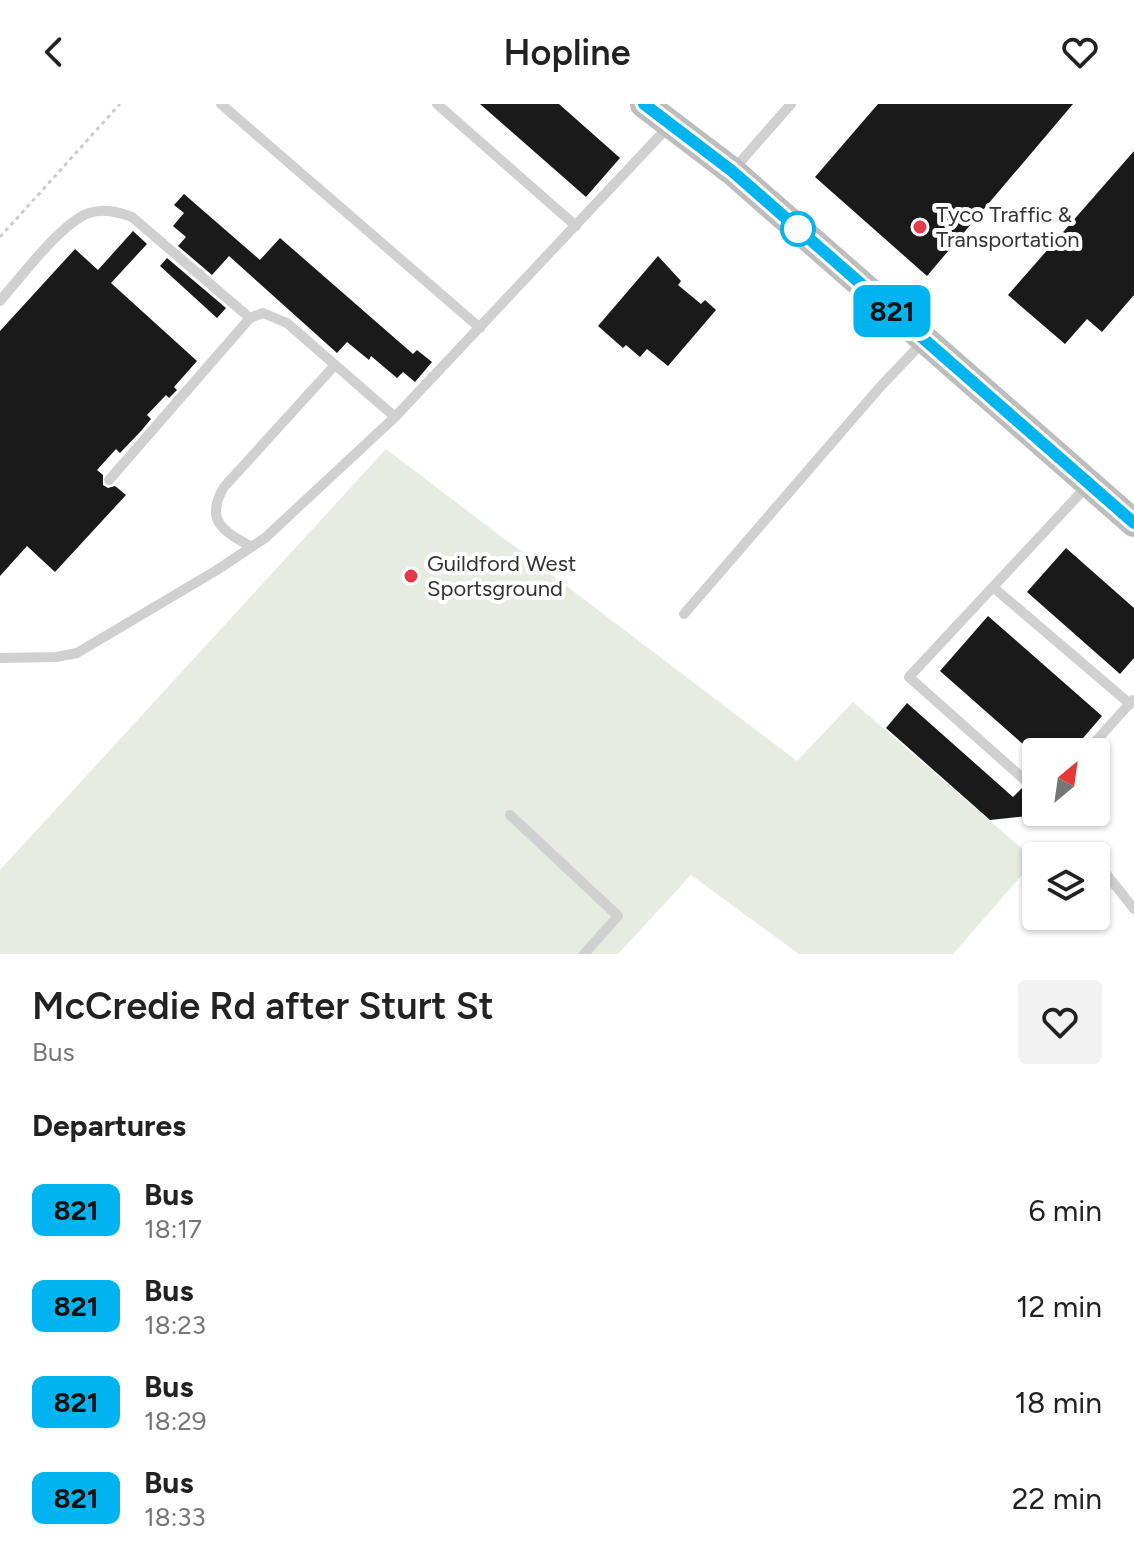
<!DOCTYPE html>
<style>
:root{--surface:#fff;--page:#f2f2f2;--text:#222;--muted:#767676}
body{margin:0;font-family:Figtree,sans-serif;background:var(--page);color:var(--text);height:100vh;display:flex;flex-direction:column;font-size:30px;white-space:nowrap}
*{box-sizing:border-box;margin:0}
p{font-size:26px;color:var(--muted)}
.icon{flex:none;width:44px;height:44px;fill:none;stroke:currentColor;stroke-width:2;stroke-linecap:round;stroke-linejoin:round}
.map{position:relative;height:850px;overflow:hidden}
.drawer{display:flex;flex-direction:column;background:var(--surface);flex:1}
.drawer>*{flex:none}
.badge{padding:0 16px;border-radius:12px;font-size:28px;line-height:52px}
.needle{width:52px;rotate:29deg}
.controls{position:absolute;left:1022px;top:634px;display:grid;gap:16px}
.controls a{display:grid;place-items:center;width:88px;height:88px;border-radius:8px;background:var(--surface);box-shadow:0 2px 6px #0004;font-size:40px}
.map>.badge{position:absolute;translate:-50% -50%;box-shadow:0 0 0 4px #fff}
h2{padding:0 32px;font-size:30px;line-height:72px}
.round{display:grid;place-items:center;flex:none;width:84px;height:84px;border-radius:8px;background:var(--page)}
.head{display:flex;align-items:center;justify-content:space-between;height:136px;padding:0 32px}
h1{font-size:38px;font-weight:600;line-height:60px}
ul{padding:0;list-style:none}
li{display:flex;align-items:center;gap:24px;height:96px;padding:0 32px}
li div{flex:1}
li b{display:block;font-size:30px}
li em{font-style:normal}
li .badge{min-width:88px;font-weight:700;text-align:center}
header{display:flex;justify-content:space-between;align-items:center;height:104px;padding:0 32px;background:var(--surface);font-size:36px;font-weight:600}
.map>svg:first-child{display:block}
.green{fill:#e6ecdf}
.building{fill:#1a1a1a}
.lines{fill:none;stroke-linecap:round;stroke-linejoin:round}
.path{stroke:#cdcdcd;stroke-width:3;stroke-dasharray:4 4;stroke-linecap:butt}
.lane{stroke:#d0d0d0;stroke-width:10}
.secondary{stroke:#bdbdbd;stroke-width:28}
.line-casing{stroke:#fff;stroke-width:18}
.line{stroke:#00b5ef;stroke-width:12}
.poi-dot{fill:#e63946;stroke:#fff;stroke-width:3}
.stop-dot{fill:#fff;stroke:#00b5ef;stroke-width:4}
.labels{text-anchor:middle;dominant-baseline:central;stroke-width:8;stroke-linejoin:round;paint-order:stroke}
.poi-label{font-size:22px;fill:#333;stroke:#fff;text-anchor:start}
</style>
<header><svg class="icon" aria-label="back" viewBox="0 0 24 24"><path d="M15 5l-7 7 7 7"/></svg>Hopline<svg class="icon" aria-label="heart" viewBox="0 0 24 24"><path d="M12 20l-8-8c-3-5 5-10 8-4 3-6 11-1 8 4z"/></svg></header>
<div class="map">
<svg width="1134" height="850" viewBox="0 0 1134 850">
<rect width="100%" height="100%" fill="#fff"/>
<path class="green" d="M386 345 797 657 853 598 1035 756 953 850H799L691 771 618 850H0V766Z"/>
<path class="building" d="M480 0H559L620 54 586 93Z
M878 0H1073L927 172 815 73Z
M1134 47V191L1102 228 1087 215 1065 240 1008 191Z
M184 90 260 156 280 134 413 250 417 246 432 258 415 278 403 268 397 274 371 252 369 256 347 238 337 249 229 152 212 171 178 142 186 133 173 122 184 109 174 101Z
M133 127 147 140 111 179 197 257 174 283 177 286 169 294 166 291 147 311 151 315 141 327 120 349 116 345 97 366 103 371V381L108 384 115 382 126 391 55 468 27 442 0 472V227L75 145 98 166Z
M658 152 681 177 678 181 701 200 705 196 716 206 668 262 647 245 640 253 626 241 623 244 598 222Z
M167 154 226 204 217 214 160 162Z
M1066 444 1134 504V554L1120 570 1027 488Z
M988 512 1102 612 1071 648H1032L940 567Z
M907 599 1013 693 1022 684 1036 695V703L1028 712 990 716 886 624Z"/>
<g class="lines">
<path class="path" d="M0 133 120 0"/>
<path class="lane" d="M221 0 480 224
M437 0 576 122
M734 65 791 0
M0 197C21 173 61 119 89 109 104 104 118 108 132 113L250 214
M109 376 250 214 263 209 287 219 395 313
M252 443C223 427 204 417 224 383L335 261
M993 483 1130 600
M684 510 880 283 923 238
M0 554 56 553 77 549 217 466 265 434 395 313 669 22
M1086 648 1133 596
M1036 686 909 573 1088 381
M510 711 618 812 584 850
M1096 757 1134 805"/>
<path class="secondary" d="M644 0 732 67 1134 419"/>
</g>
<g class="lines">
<defs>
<path id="line" d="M644 0 732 67 1134 419"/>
</defs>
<use href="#line" class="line-casing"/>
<use href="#line" class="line"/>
</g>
<g class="poi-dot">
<circle cx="920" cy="123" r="8"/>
<circle cx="411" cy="472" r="8"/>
</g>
<circle class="stop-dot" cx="798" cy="125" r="16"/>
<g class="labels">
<g class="poi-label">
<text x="936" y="110">Tyco Traffic &amp;<tspan x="936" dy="25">Transportation</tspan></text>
<text x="427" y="459">Guildford West<tspan x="427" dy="25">Sportsground</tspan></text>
</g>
</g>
</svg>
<div class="controls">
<a><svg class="needle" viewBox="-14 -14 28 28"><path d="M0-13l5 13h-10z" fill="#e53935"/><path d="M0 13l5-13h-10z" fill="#767676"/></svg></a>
<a><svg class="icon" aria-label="layers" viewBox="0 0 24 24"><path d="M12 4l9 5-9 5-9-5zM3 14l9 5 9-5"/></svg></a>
</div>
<b class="badge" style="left:892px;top:207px;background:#00b5ef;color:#111">821</b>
</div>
<section class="drawer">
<div class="head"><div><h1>McCredie Rd after Sturt St</h1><p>Bus</p></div><a class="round"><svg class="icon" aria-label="heart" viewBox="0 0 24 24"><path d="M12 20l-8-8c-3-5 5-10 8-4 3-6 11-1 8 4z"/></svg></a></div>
<h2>Departures</h2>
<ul>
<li><span class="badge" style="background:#00b5ef;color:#111">821</span><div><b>Bus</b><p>18:17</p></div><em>6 min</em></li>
<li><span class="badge" style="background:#00b5ef;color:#111">821</span><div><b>Bus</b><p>18:23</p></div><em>12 min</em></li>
<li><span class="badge" style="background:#00b5ef;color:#111">821</span><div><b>Bus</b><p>18:29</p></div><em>18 min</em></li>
<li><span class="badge" style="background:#00b5ef;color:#111">821</span><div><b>Bus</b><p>18:33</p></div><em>22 min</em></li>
</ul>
</section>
